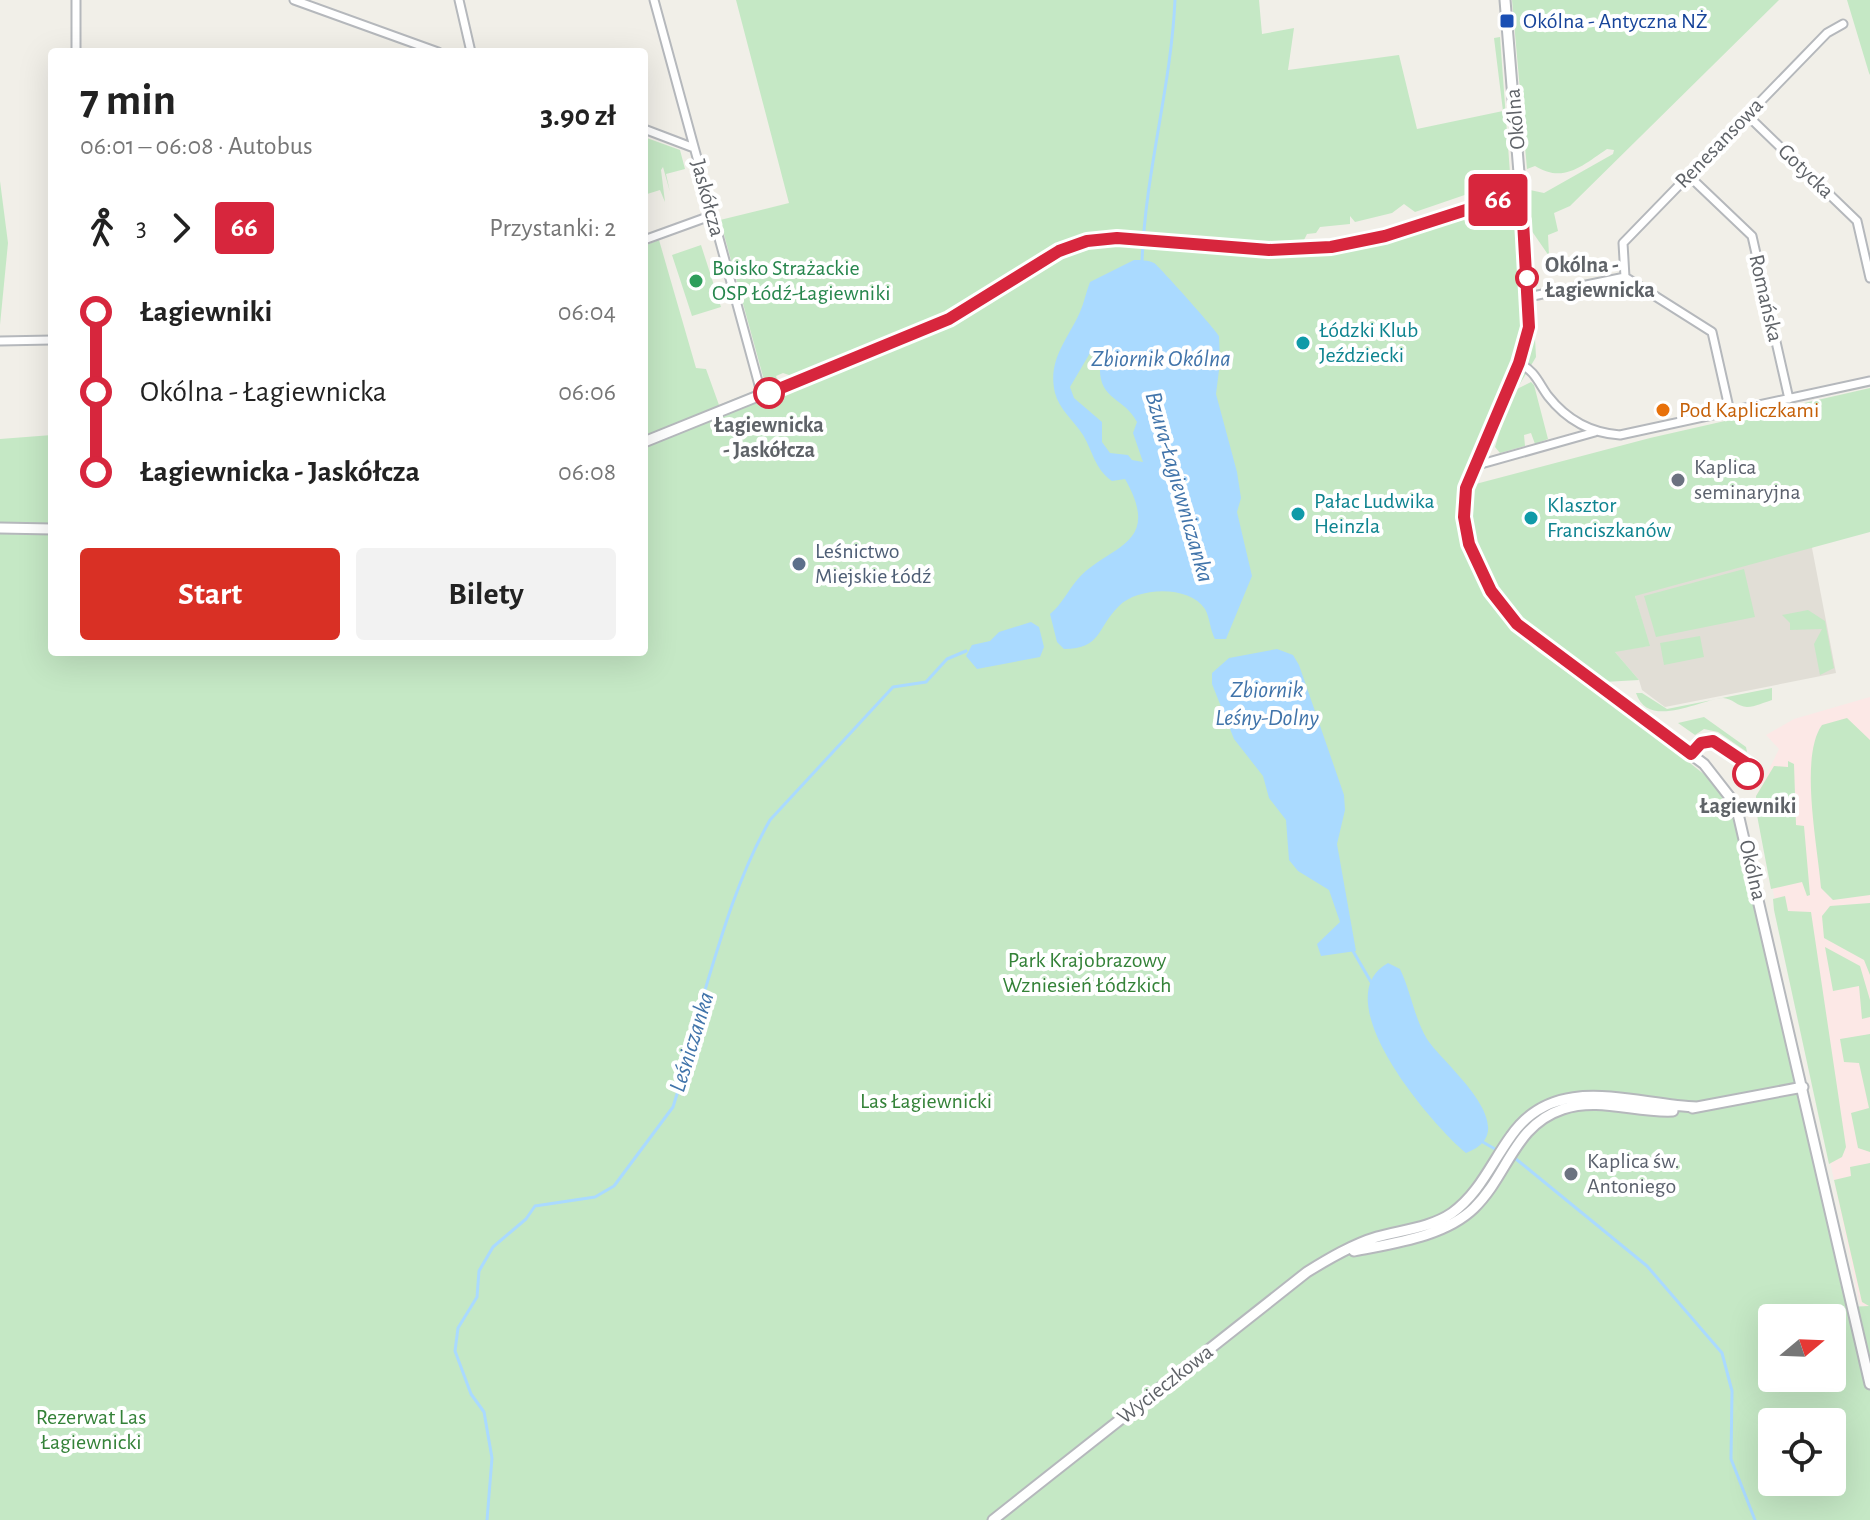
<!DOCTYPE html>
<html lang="pl">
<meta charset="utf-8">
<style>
:root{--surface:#fff;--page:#f2f2f2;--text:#222;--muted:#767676;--accent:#d93025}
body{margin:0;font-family:"Alegreya Sans",sans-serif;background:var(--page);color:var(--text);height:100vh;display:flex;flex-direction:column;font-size:30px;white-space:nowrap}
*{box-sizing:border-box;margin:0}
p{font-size:26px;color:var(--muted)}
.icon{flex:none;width:44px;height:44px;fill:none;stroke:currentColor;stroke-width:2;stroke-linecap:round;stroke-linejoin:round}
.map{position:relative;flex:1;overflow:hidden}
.details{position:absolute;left:48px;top:48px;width:600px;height:608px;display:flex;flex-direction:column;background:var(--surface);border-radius:8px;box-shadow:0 8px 32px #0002}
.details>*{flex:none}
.badge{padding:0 16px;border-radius:6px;font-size:28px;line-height:52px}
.needle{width:52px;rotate:71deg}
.buttons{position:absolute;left:1758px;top:1304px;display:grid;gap:16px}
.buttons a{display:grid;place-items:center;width:88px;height:88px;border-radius:8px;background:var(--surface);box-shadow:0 8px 32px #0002;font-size:40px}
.map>.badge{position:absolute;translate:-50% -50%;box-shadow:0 0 0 4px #fff}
.legs{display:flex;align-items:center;gap:12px;height:88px;padding:0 32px;font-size:26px}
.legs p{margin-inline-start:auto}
.summary{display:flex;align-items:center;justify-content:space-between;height:136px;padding:0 32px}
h1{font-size:44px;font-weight:700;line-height:60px}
.cta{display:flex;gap:16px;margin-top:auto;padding:16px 32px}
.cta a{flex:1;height:92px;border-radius:8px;background:var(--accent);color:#fff;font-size:32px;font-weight:700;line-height:92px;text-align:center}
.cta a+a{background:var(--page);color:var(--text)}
ul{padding:0 32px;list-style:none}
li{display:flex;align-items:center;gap:28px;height:80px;font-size:30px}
li i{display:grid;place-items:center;width:12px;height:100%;margin:0 10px;background:currentColor}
li i::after{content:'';width:20px;height:20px;margin:-10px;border:6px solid;border-radius:50%;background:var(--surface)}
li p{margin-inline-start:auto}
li:first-child i{background:linear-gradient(#0000 50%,currentColor 0)}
li:last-child i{background:linear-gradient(currentColor 50%,#0000 0)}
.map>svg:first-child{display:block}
.education{fill:#e1ded6}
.medical{fill:#fce8e6}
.green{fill:#c5e8c5;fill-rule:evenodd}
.water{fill:#aadaff;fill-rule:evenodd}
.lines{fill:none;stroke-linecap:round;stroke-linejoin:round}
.stream{stroke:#aadaff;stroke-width:3}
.minor-casing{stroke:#b5b8bc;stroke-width:11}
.tertiary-casing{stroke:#b5b8bc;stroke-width:13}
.minor{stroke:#fff;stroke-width:7}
.tertiary{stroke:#fff;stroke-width:9}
.line-1-casing{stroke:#fff;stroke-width:18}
.line-1{stroke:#d7263d;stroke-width:12}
.transit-dot{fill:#1a4fb4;stroke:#fff;stroke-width:3}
.stop-1-dot{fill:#fff;stroke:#d7263d;stroke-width:4}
.leisure-dot{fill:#2e9e5b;stroke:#fff;stroke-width:3}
.culture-dot{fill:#0f9aa8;stroke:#fff;stroke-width:3}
.food-dot{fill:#e8710a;stroke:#fff;stroke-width:3}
.worship-dot{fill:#6b7280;stroke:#fff;stroke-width:3}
.service-dot{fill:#5c6f8a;stroke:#fff;stroke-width:3}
.labels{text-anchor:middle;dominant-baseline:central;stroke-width:8;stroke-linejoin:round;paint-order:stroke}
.transit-label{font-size:22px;fill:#164399;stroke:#fff;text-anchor:start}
.street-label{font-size:22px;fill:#5f6368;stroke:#fff}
.stop-label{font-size:22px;font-weight:bold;fill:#5f6368;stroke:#fff}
.leisure-label{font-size:22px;fill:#27864d;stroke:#fff;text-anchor:start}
.culture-label{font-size:22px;fill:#0d838f;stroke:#fff;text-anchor:start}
.food-label{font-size:22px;fill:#c56008;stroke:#fff;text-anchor:start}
.worship-label{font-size:22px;fill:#5b616d;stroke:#fff;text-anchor:start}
.service-label{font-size:22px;fill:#4e5e75;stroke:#fff;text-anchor:start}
.park-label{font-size:22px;fill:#348238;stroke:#fff}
.water-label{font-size:24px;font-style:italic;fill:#4174aa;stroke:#fff}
</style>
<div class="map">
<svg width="1870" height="1520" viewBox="0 0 1870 1520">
<rect width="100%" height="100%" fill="#f1efe8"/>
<path class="education" d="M1870 397 1812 548 1836 673 1665 707 1642 690 1639 680 1614 651 1649 646 1635 596Z"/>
<path class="medical" d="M1870 697V1308H1868L1860 1304 1756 810V796L1779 749 1766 735 1794 719Z"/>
<path class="green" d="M736 0H1259L1262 34 1294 28 1288 70 1399 55 1417 129 1503 111 1494 38 1500 37 1510 173 1500 189 1490 192 1488 187 1415 212 1404 204 1392 213 1355 222 1350 216V224L1320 227 1316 233 1307 234 1303 242H1228L1340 251 1527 189 1530 225V190L1544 193 1613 154 1614 150 1607 149C1583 165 1564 184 1535 166L1527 169 1512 0H1779L1570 206 1554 213 1558 231 1548 235 1549 256 1529 227 1536 357 1517 389 1531 382 1534 385 1548 439 1535 444 1531 433 1524 435 1525 446 1500 453 1495 447 1508 405 1467 475 1468 486 1650 438 1870 388V532L1635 596 1650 646 1615 652 1639 680 1604 682 1530 626 1516 630 1536 650 1657 737 1729 794 1848 1307 1869 1306 1862 1302 1834 1180 1851 1176 1850 1167 1870 1163V1520H0V439L52 435V652H644V246L659 240 696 368 706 369 719 405 792 376 783 373 776 376 778 381 764 380 720 220 789 203ZM1772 1318H1832V1378H1772ZM1772 1422H1832V1482H1772Z
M1847 0H1870V75L1869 73Z
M644 137 680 150 685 169 666 174 670 192 663 167 661 170 665 202 660 190 644 195Z
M0 181 8 243 0 325Z
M701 245 721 307 692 316 672 255Z
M1744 569 1755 617 1656 637 1644 596Z
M1808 610 1825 621 1834 668 1820 675 1814 644 1822 629 1790 630V623L1782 615Z
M1700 636 1704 657 1664 665 1660 643Z
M1772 688V700C1765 702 1755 707 1747 707 1738 707 1732 698 1723 698 1699 700 1648 730 1636 693H1642L1667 709Z
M1704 717 1746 747 1747 752 1718 732 1704 729 1695 735 1678 723Z
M1847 718 1870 740V895L1833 900 1821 888C1818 848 1799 757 1822 725Z
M1788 761 1794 764 1796 825 1804 826 1810 895 1807 896 1802 882 1771 889 1756 810V796L1774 766 1788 767Z
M1785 896 1788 911 1811 912 1846 1147 1842 1157 1829 1164 1774 910 1773 899Z
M1870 903V975L1864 960 1824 938 1822 916 1830 906Z
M1825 947 1860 966 1870 1000V1017L1862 1019 1859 986 1833 991Z
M1870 1034V1152L1858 1148 1851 1113 1869 1108 1859 1063 1844 1062 1840 1039Z"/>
<path class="water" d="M1134 260C1141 260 1148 260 1154 263 1158 265 1216 330 1219 336L1220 362 1216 394 1237 472 1241 498 1237 512 1252 576 1226 639H1215C1210 630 1210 618 1205 609 1189 585 1138 587 1119 606 1097 627 1102 649 1064 649L1057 642 1050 614C1062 604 1067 592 1077 580 1107 545 1164 547 1125 479L1112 481C1095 469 1093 452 1083 435 1074 421 1059 409 1055 393 1047 360 1068 339 1080 312 1084 303 1086 292 1090 282ZM1090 353H1098L1101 357C1094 401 1123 395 1137 422L1133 433 1143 462 1132 460 1128 455 1110 453 1102 442V422L1074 398 1070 387Z
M1031 622 1039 627 1044 647 1040 657 977 669 966 656 972 645 990 641 999 632Z
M1277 649 1293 655 1299 665 1344 795 1345 810 1337 844 1356 951 1321 956 1317 944 1340 922 1329 890 1298 871 1289 860 1286 820 1269 798 1263 776 1234 739 1212 684V673L1229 658Z
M1388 963 1400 969C1411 992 1414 1017 1427 1039 1442 1063 1528 1130 1466 1153 1432 1125 1323 999 1388 963Z"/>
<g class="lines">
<path class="stream" d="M1142 262C1145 173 1171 88 1175 0
M1353 951 1371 982
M1481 1141 1495 1149
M1516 1159 1647 1266 1722 1353 1732 1391 1731 1459 1755 1520
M487 1520 492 1458 484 1412 471 1394 455 1351 458 1328 477 1297 479 1271 493 1247 526 1219 535 1206 595 1197 614 1186 673 1107 687 1062 688 1046C712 971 731 888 770 820L893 687 926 682 947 659 966 651"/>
<defs>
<path id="minor" d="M294 0 438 52
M459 0 471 52
M654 0 762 396
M76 52V0
M1746 114 1857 221 1870 278
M644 129 694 148
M1688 175 1752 236 1789 399
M644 240 713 215
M1625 277 1623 243 1827 33 1843 24
M1528 297 1625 277 1712 332 1730 412
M0 341 52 340
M1519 363C1535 371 1538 382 1548 396 1566 419 1591 433 1620 435L1870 381
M1474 466 1595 432"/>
<path id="tertiary" d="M1505 0 1519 173 1515 198 1523 221 1529 327 1519 363 1468 482 1464 512 1469 544 1491 591 1517 624 1704 764 1736 805 1870 1384
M644 442 949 319 1059 251 1087 241 1117 238 1269 250 1331 247 1385 236 1494 201 1515 198
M0 528 52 529
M1692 1108 1803 1087
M1354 1251C1393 1243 1444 1237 1474 1208 1508 1175 1514 1125 1563 1109 1599 1097 1636 1113 1673 1111
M993 1520 1307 1272C1328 1259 1353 1244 1377 1237 1402 1230 1430 1228 1452 1213 1479 1194 1492 1162 1511 1136 1556 1071 1633 1105 1697 1107"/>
</defs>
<use href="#minor" class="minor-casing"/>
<use href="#tertiary" class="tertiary-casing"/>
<use href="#minor" class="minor"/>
<use href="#tertiary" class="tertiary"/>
</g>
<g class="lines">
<defs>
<path id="line-1" d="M769 393 949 319 1059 251 1087 241 1117 238 1269 250 1331 247 1385 236 1494 201 1515 198 1523 221 1529 327 1519 363 1466 488 1464 517 1469 544 1491 591 1517 624 1691 754 1701 743 1713 741 1752 767 1748 774"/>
</defs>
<use href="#line-1" class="line-1-casing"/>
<use href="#line-1" class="line-1"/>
</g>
<rect class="transit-dot" x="1499" y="13" width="16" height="16" rx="4"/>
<g class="stop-1-dot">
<circle cx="1527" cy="278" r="10"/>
<circle cx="769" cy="393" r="14"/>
<circle cx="1748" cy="774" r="14"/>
</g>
<circle class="leisure-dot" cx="696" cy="281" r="8"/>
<g class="culture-dot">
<circle cx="1303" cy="343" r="8"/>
<circle cx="1298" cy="514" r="8"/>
<circle cx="1531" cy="518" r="8"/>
</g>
<circle class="food-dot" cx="1663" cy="410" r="8"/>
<g class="worship-dot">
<circle cx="1678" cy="480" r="8"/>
<circle cx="1571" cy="1174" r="8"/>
</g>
<circle class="service-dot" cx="799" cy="564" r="8"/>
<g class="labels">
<g class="transit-label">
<text x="1523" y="21">Okólna - Antyczna NŻ</text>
</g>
<g class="street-label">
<text transform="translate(1515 119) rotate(-95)">Okólna</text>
<text transform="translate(1719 143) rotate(-46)">Renesansowa</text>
<text transform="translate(1806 171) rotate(44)">Gotycka</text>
<text transform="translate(708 198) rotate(75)">Jaskółcza</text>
<text transform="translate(1766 298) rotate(77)">Romańska</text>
<text transform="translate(1753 870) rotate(77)">Okólna</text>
<text transform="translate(1165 1384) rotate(-38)">Wycieczkowa</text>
</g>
<g class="stop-label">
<text x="1545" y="265" text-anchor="start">Okólna -<tspan x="1545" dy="25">Łagiewnicka</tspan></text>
<text x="769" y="425">Łagiewnicka<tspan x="769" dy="25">- Jaskółcza</tspan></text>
<text x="1748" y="806">Łagiewniki</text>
</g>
<g class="leisure-label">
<text x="712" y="268">Boisko Strażackie<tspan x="712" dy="25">OSP Łódź-Łagiewniki</tspan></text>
</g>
<g class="culture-label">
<text x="1319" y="330">Łódzki Klub<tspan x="1319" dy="25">Jeździecki</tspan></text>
<text x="1314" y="501">Pałac Ludwika<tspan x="1314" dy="25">Heinzla</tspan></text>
<text x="1547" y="505">Klasztor<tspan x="1547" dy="25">Franciszkanów</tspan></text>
</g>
<g class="food-label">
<text x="1679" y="410">Pod Kapliczkami</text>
</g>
<g class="worship-label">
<text x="1694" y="467">Kaplica<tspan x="1694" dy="25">seminaryjna</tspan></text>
<text x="1587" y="1161">Kaplica św.<tspan x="1587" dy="25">Antoniego</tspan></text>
</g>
<g class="service-label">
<text x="815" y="551">Leśnictwo<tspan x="815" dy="25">Miejskie Łódź</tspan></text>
</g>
<g class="park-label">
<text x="1087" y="960">Park Krajobrazowy<tspan x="1087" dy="25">Wzniesień Łódzkich</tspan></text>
<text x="926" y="1101">Las Łagiewnicki</text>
<text x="91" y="1417">Rezerwat Las<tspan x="91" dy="25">Łagiewnicki</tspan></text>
</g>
<g class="water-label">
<text x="1161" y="359">Zbiornik Okólna</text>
<text transform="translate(1179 487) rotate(74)">Bzura-Łagiewniczanka</text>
<text x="1267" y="690">Zbiornik<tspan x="1267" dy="28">Leśny-Dolny</tspan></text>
<text transform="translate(692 1042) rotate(-73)">Leśniczanka</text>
</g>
</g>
</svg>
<div class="buttons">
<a><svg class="needle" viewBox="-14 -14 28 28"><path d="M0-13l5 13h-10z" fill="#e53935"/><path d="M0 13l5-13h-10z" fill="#767676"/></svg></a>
<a><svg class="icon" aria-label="locate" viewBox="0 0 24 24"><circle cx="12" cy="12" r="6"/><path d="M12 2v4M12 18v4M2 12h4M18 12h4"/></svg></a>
</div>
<b class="badge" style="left:1498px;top:200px;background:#d7263d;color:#fff">66</b>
<section class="details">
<div class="summary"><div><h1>7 min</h1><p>06:01 – 06:08 · Autobus</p></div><b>3.90 zł</b></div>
<div class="legs"><svg class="icon" aria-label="walk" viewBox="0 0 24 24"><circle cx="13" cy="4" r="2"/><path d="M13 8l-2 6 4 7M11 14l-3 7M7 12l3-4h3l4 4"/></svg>3<svg class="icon" aria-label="forward" viewBox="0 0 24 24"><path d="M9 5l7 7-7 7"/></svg><b class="badge" style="background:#d7263d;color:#fff">66</b><p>Przystanki: 2</p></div>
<ul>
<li><i style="color:#d7263d"></i><b>Łagiewniki</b><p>06:04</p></li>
<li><i style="color:#d7263d"></i><span>Okólna - Łagiewnicka</span><p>06:06</p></li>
<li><i style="color:#d7263d"></i><b>Łagiewnicka - Jaskółcza</b><p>06:08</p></li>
</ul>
<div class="cta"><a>Start</a><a>Bilety</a></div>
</section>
</div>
